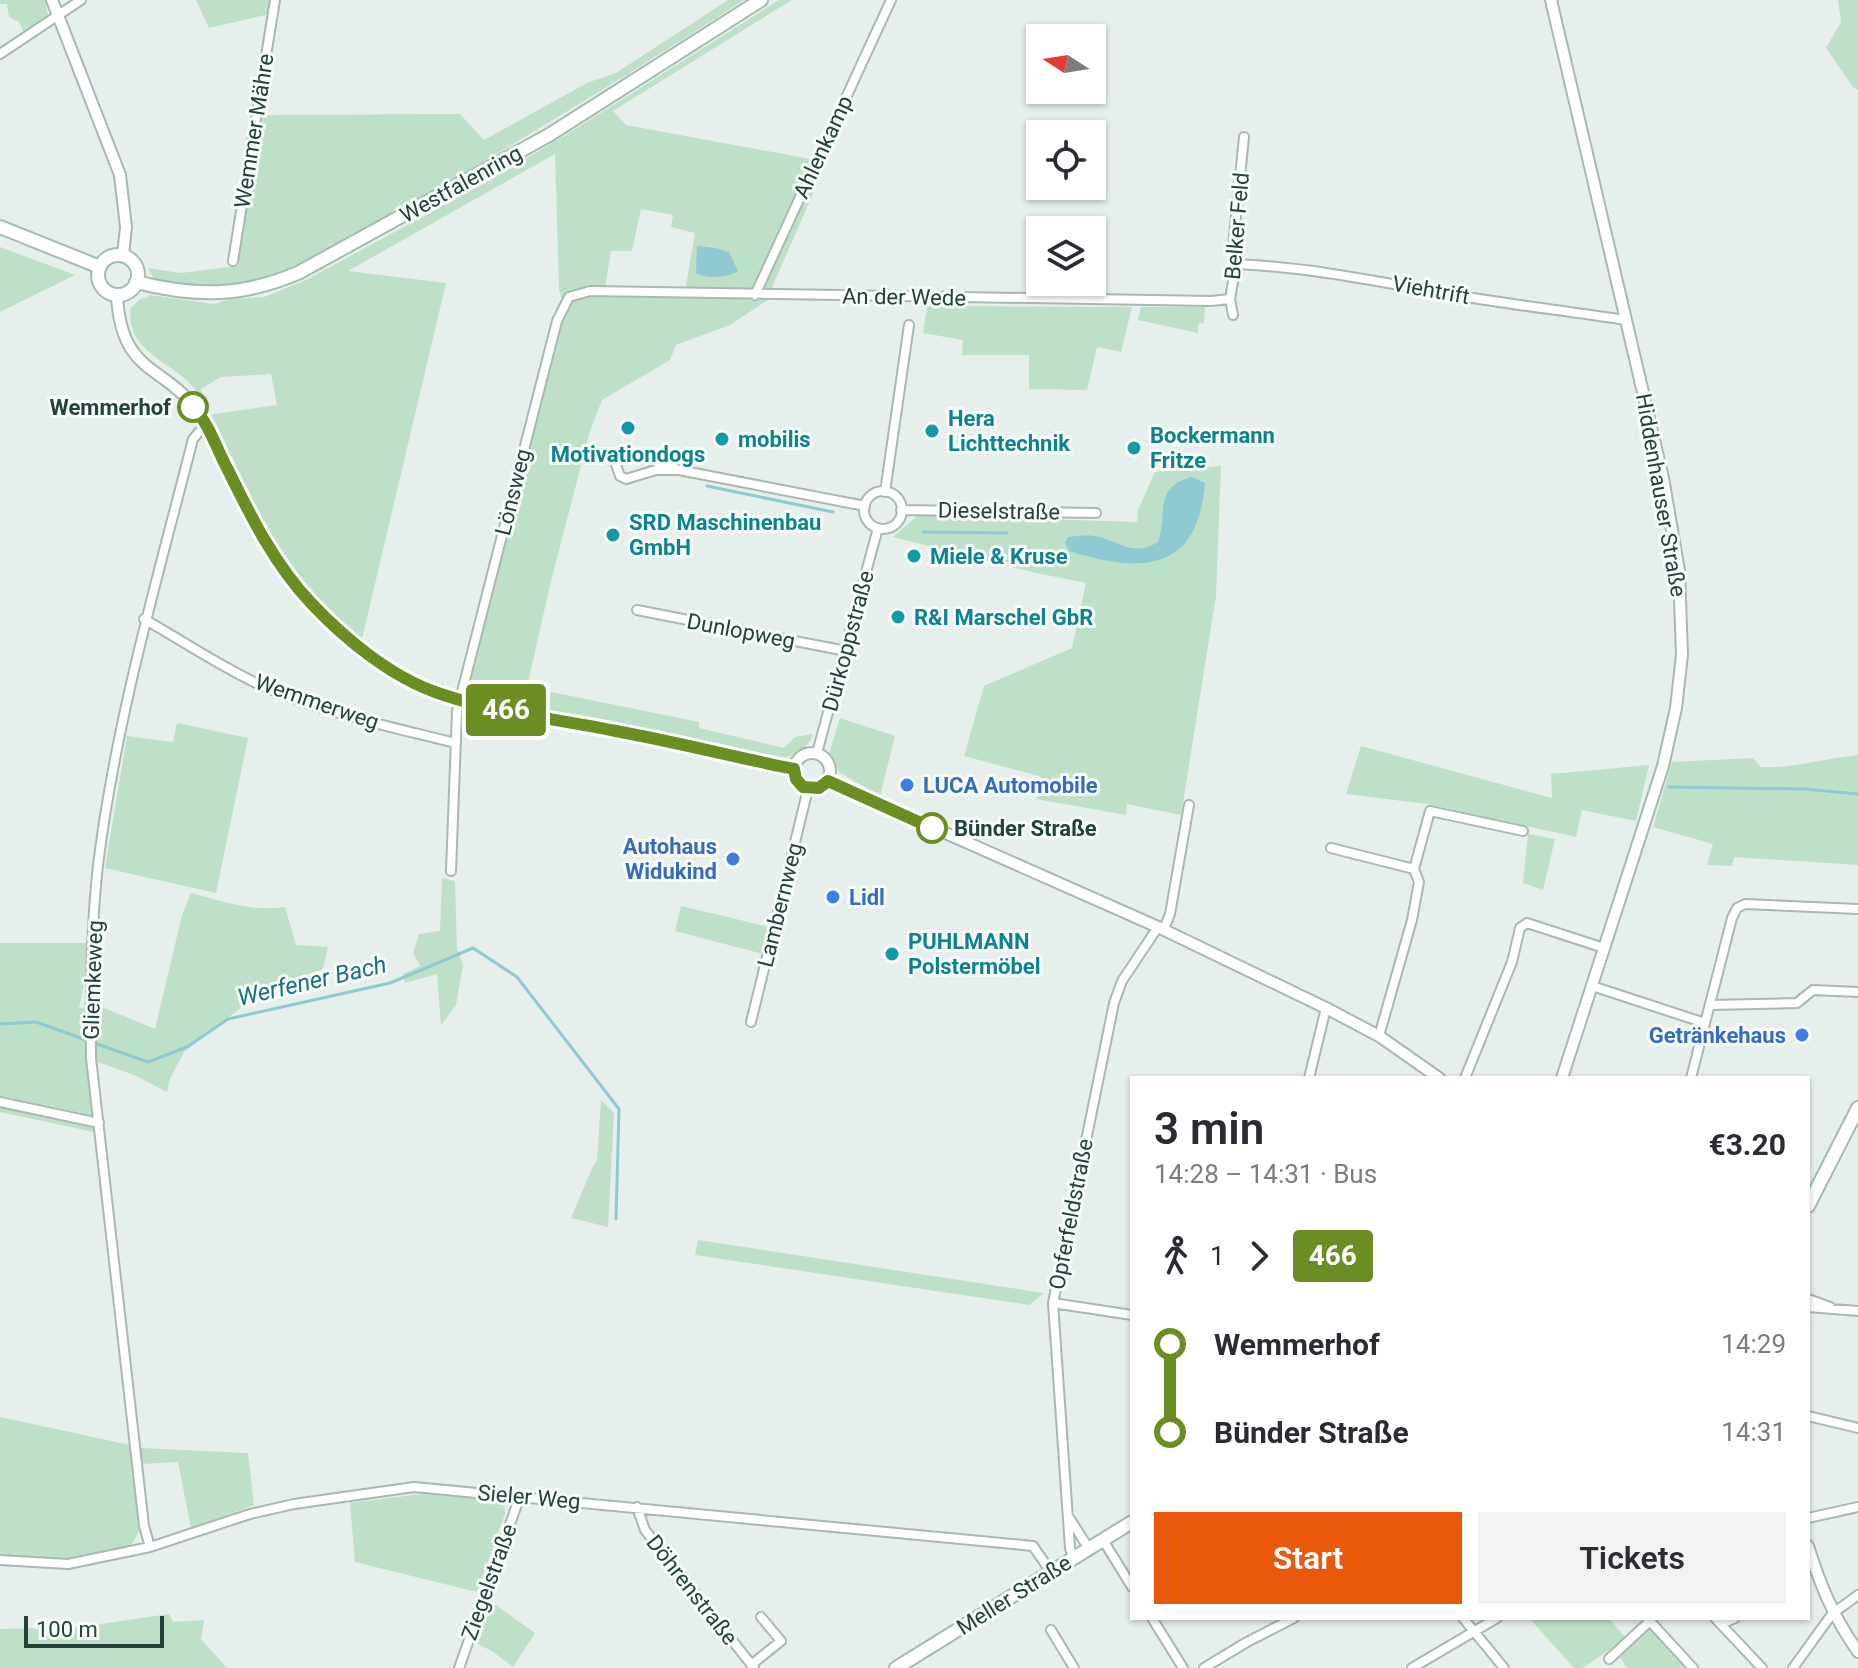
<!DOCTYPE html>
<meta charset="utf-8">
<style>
:root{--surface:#fff;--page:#f2f2f3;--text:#2b2b33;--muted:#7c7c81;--accent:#ea580c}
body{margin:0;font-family:Roboto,sans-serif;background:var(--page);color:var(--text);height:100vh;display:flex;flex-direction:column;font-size:30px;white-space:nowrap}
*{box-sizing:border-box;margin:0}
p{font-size:26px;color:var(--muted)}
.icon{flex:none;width:44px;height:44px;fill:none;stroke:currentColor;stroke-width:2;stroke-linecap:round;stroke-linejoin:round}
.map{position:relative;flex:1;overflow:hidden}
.sheet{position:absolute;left:1130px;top:1076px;width:680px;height:544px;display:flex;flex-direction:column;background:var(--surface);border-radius:0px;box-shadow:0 2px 6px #0004}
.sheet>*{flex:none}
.badge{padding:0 16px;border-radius:6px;font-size:28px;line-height:52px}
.needle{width:52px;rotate:282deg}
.tools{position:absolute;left:1026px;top:24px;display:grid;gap:16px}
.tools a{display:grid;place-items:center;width:80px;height:80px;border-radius:0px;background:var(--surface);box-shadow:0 2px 6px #0004;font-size:40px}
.scale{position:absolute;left:24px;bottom:20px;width:140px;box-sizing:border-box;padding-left:8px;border:4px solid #24423a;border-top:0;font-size:22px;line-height:28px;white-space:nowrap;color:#24423a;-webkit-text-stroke:6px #f7fbf9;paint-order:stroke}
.map>.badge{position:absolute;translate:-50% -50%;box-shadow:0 0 0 4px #fff}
.legs{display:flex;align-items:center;gap:12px;height:88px;padding:0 24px;font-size:26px}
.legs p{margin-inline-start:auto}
.head{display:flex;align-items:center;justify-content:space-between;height:136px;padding:0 24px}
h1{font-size:44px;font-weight:600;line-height:60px}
.button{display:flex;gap:16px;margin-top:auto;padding:16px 24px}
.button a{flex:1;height:92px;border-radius:0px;background:var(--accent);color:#fff;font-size:32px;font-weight:600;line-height:92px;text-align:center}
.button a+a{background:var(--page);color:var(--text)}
ul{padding:0 24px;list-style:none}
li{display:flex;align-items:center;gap:28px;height:88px;font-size:30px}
li i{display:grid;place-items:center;width:12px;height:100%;margin:0 10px;background:currentColor}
li i::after{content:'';width:20px;height:20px;margin:-10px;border:6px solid;border-radius:50%;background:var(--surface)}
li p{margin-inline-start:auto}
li:first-child i{background:linear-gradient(#0000 50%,currentColor 0)}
li:last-child i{background:linear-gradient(currentColor 50%,#0000 0)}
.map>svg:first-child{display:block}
.green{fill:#bfe0c8;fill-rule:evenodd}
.water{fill:#8ec9d4}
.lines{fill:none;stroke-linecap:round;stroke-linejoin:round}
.stream{stroke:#8ec9d4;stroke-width:3}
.minor-casing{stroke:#a8b8b2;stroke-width:12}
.tertiary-casing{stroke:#a8b8b2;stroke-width:14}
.secondary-casing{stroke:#a4bbb3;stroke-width:16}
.minor{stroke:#fff;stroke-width:8}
.tertiary{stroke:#fff;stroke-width:10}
.secondary{stroke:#fff;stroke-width:12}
.line-1-casing{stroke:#fff;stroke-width:18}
.line-1{stroke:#6b8e23;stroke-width:12}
.stop-1-dot{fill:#fff;stroke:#6b8e23;stroke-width:4}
.culture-dot{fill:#0f9aa8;stroke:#f7fbf9;stroke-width:3}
.shop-dot{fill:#3f7fe0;stroke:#f7fbf9;stroke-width:3}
.labels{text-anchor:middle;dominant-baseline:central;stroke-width:6;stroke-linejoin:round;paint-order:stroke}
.street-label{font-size:22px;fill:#24423a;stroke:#f7fbf9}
.stop-label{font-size:22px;font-weight:bold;fill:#24423a;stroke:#f7fbf9;text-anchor:end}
.culture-label{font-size:22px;font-weight:bold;fill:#0d838f;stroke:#f7fbf9;text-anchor:start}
.shop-label{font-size:22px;font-weight:bold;fill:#366cbe;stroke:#f7fbf9;text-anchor:start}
.water-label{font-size:24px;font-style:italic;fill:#1c6f80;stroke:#f7fbf9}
</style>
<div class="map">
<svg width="1858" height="1668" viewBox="0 0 1858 1668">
<rect width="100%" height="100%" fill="#e6efeb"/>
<path class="green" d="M0 0H45L48 15 24 33 19 22 9 17 7 4H0Z
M196 0H277L275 15H265L209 28Z
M728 0H744C641 67 535 132 428 194 379 222 328 258 273 276 235 290 193 290 154 279L148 268 181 273 238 266 260 115 460 114 484 140 589 82 616 73Z
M779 0H792L613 111 626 125 827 162 773 285 771 298 730 325 676 345 670 360 602 400 590 431 551 581 527 687 699 722V728L784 748 795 737 813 734C808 750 792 758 775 758L468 698 466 694 470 675 565 309 559 289 555 154 348 271 446 283 362 639C347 625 329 613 315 597 269 545 239 477 207 415L277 405 271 374 221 377 201 389 202 393 200 396C181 363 124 355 131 308L140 299 147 298 149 295 214 304 230 299 264 297 306 280 479 186 566 135ZM641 209 673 215 671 227 695 233 684 297 604 294 611 251H632Z
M1838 0H1858V90L1853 87 1826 48 1841 22Z
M0 247 75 275 0 312Z
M927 306 1132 307 1121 352 1097 347 1087 390 1029 389V355H962L963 340 923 333Z
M1141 307H1205L1204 323 1198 324V333L1138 320Z
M1221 466 1216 596 1181 815 1127 804 1126 815 1036 799 1044 783 1039 776 964 756 984 686 1072 648 1086 583 1032 572 893 537 918 515 1137 522 1138 510 1155 472Z
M840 718 895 736 880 796 839 772 829 754Z
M177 723 248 738 216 893 105 868 127 736 173 742Z
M1361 746 1552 798 1551 774 1649 765 1636 821 1582 810 1576 837 1427 804 1346 794Z
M1858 755V865L1734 857 1732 866 1707 865 1713 844 1653 827 1672 762 1753 758 1761 767C1793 769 1826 758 1858 755Z
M1528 834 1555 839 1543 890 1523 883Z
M442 878 455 881 457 949 463 965 456 1005 441 1025 437 974 405 983 403 974 420 966 413 953 419 934 440 931Z
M191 893C222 901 252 912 285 907L296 945 328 947 323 969 282 983 252 999 184 1052 170 1079 167 1092 134 1075 87 1058 94 1132 0 1112V943H87L85 979 79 1008H104L155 1029 182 915Z
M681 906 769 927 763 954 675 931Z
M601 1100 614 1113 608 1227 571 1218 593 1166 597 1162Z
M698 1240 1044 1293 1029 1305 695 1255Z
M0 1417 130 1445 141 1527 131 1546 67 1559 0 1555Z
M140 1448 248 1453 254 1505 191 1528 178 1462 142 1464Z
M421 1494 498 1500 504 1505 505 1514 477 1592 355 1562 350 1503Z
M489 1600 535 1633 513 1667 492 1651 473 1642Z
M169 1614 173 1622 204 1620 201 1639 227 1668H0V1629L80 1627Z
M1529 1618H1608L1626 1638 1583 1668H1574Z
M1650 1628 1684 1665 1681 1668H1627L1618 1655Z"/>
<path class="water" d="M697 246 716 248 729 252 738 271C727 278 707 279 696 273Z
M1192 477 1205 483C1198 572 1142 574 1069 551L1065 543 1068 537C1077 536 1086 535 1094 536 1119 540 1131 558 1158 542 1168 513 1153 487 1192 477Z"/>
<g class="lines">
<path class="stream" d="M707 486 833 512
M923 532 1007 533
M1669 787 1805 789 1858 794
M454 956 473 948 517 977 619 1109 616 1219
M0 1024 36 1022 86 1040
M94 1043 148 1062 187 1047 228 1019 390 983 452 957"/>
<defs>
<path id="minor" d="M0 54 81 0
M233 261 275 0
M1236 264C1303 267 1366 279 1431 291 1496 303 1561 310 1626 320
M755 295 891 0
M1233 315 1230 299 1236 264 1233 246 1244 137
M679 470H656L626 479 620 476 616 465 622 455 634 454 679 470 865 506
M864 510a19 19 0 1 1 38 0a19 19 0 1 1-38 0Z
M885 492 909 325
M901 510 1096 513
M637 610 846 651
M144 619C181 640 218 665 256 683 318 712 388 726 455 743
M817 753 878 528
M1331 848 1414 869 1419 882 1412 920 1379 1036
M1414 869 1430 811 1523 831
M451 871 457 711 557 321 569 297 590 291 1211 301 1230 299
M1164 929 1170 914 1189 805
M1592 986 1705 1023
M1710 1005 1797 1003 1813 990 1858 992
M751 1022 808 789
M1309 1078 1326 1008
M1465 1078 1512 962 1520 928 1527 923 1604 948
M1691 1078 1732 918 1737 908 1745 904 1858 909
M0 1102 99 1123
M1808 1299 1830 1307
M1053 1303 1132 1315
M1808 1307 1858 1311
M1808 1416 1858 1428
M637 1507 645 1530 754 1668
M1808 1518 1858 1507
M1070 1519 1089 1549
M1103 1540 1132 1587
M150 1547 144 1526 91 1058C90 994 91 929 98 865 116 720 157 580 193 439L205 425
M1073 1558 1070 1548 1053 1303 1114 1003 1122 981 1158 927
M0 1560 68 1564 150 1547 250 1514 294 1504 414 1487 1033 1546 1051 1572
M1152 1618 1183 1668
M1463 1618 1504 1668
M1647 1618 1693 1668
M1715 1618 1762 1668
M1721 1624 1735 1618
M1051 1630 1074 1668
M1609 1659 1650 1621
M751 1665 781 1641 761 1617
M459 1668 520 1496
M1204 1668 1247 1642 1294 1618
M1412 1668 1497 1618
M1793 1668 1832 1614 1858 1595"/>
<path id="tertiary" d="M52 0 120 175 126 227 123 255
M1551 0 1663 478 1679 571 1682 655 1676 708 1663 766 1562 1078
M117 295C121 380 170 363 202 419 237 481 262 548 310 602 343 639 391 676 437 693 496 715 566 721 627 733 683 743 738 757 794 769
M794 771a18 18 0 1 1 36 0a18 18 0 1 1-36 0Z
M828 781 1158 927 1326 1008 1379 1036 1439 1078
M1808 1546C1821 1587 1833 1616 1858 1652"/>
<path id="secondary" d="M0 227 100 267
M98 275a20 20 0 1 1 40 0a20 20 0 1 1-40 0Z
M136 282C196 297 241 297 298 273L549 135 761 0
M1808 1206 1858 1108
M896 1668 1132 1522"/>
</defs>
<use href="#minor" class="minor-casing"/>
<use href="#tertiary" class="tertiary-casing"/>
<use href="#secondary" class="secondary-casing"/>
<use href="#minor" class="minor"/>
<use href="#tertiary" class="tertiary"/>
<use href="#secondary" class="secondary"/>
</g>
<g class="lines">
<defs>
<path id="line-1" d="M193 407C209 423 217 450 228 470 251 517 275 565 311 603 345 639 391 677 438 693 495 713 557 719 616 731 676 742 734 757 794 769L796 779 803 787 819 788 828 781 932 828"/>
</defs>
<use href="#line-1" class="line-1-casing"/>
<use href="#line-1" class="line-1"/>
</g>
<g class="stop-1-dot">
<circle cx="193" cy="407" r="14"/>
<circle cx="932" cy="828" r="14"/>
</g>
<g class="culture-dot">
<circle cx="628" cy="428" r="8"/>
<circle cx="932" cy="431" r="8"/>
<circle cx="722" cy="439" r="8"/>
<circle cx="1134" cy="448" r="8"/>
<circle cx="613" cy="535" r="8"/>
<circle cx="914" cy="556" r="8"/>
<circle cx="898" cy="617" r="8"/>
<circle cx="892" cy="954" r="8"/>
</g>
<g class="shop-dot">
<circle cx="907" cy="785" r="8"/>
<circle cx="733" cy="859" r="8"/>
<circle cx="833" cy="897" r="8"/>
<circle cx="1802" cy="1035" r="8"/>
</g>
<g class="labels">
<g class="street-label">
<text transform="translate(254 131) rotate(-81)">Wemmer Mähre</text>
<text transform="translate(823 147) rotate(-65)">Ahlenkamp</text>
<text transform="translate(461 184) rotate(-29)">Westfalenring</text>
<text transform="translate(1237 226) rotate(-85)">Belker Feld</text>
<text transform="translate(1431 290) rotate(10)">Viehtrift</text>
<text transform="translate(904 297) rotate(1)">An der Wede</text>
<text transform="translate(513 492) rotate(-76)">Lönsweg</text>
<text transform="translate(1661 495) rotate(80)">Hiddenhauser Straße</text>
<text transform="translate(999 511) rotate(1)">Dieselstraße</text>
<text transform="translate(741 631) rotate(11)">Dunlopweg</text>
<text transform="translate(848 641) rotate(-75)">Dürkoppstraße</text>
<text transform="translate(317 702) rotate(19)">Wemmerweg</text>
<text transform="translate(780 905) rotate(-76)">Lambernweg</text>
<text transform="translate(93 980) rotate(-88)">Gliemkeweg</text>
<text transform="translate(1071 1214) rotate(-79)">Opferfeldstraße</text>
<text transform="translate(529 1497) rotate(5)">Sieler Weg</text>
<text transform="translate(489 1582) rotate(-70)">Ziegelstraße</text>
<text transform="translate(692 1590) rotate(52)">Döhrenstraße</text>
<text transform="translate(1014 1595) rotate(-32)">Meller Straße</text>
</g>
<g class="stop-label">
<text x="171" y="407">Wemmerhof</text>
<text x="954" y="828" text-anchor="start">Bünder Straße</text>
</g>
<g class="culture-label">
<text x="948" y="418">Hera<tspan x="948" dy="25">Lichttechnik</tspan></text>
<text x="1150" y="435">Bockermann<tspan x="1150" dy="25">Fritze</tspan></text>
<text x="738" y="439">mobilis</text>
<text x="628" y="454" text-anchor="middle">Motivationdogs</text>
<text x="629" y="522">SRD Maschinenbau<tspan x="629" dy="25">GmbH</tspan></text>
<text x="930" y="556">Miele &amp; Kruse</text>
<text x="914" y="617">R&amp;I Marschel GbR</text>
<text x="908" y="941">PUHLMANN<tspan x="908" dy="25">Polstermöbel</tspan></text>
</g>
<g class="shop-label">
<text x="923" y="785">LUCA Automobile</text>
<text x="717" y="846" text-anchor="end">Autohaus<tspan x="717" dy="25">Widukind</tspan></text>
<text x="849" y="897">Lidl</text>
<text x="1786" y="1035" text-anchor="end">Getränkehaus</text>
</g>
<g class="water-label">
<text transform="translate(312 981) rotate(-13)">Werfener Bach</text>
</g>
</g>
</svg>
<div class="tools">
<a><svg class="needle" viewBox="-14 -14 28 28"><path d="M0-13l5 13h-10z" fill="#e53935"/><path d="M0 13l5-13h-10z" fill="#7c7c81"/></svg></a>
<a><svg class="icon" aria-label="locate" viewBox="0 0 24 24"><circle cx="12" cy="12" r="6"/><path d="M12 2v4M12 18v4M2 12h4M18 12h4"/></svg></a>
<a><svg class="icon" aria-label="layers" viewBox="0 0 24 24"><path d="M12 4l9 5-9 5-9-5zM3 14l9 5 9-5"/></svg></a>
</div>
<div class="scale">100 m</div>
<b class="badge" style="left:506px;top:710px;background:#6b8e23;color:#fff">466</b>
<section class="sheet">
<div class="head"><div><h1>3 min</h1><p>14:28 – 14:31 · Bus</p></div><b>€3.20</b></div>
<div class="legs"><svg class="icon" aria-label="walk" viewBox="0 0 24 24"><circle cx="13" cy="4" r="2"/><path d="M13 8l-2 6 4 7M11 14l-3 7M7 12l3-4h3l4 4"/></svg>1<svg class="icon" aria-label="forward" viewBox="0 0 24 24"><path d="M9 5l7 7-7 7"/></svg><b class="badge" style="background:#6b8e23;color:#fff">466</b></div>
<ul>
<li><i style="color:#6b8e23"></i><b>Wemmerhof</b><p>14:29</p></li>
<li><i style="color:#6b8e23"></i><b>Bünder Straße</b><p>14:31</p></li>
</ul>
<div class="button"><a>Start</a><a>Tickets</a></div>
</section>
</div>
